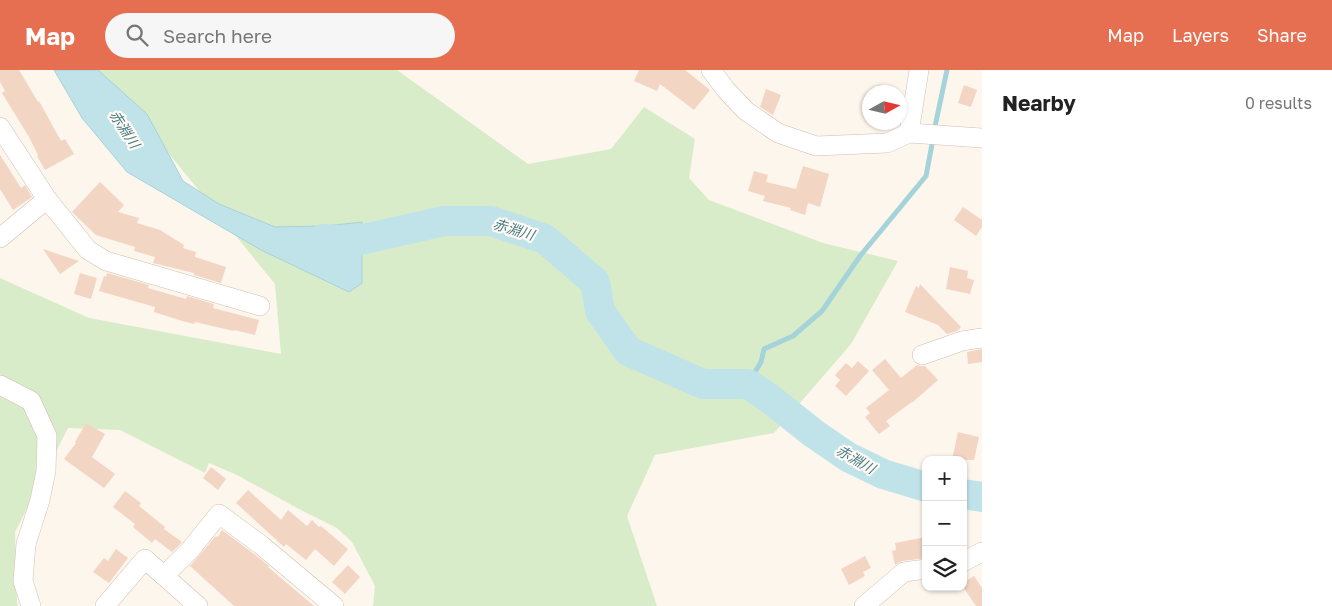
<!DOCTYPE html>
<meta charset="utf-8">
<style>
body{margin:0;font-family:"Golos Text","Noto Sans JP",sans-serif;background:#f6f6f6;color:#222}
.controls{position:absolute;right:15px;bottom:15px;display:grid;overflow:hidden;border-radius:10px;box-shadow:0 1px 4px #0004}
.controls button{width:45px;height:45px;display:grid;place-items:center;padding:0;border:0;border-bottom:1px solid #e0e0e0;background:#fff;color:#222;font:25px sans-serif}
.compass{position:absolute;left:862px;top:15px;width:45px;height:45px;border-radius:50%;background:#fff;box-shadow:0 1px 4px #0004;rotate:82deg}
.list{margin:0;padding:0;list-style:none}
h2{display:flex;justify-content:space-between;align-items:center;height:65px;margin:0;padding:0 20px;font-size:21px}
h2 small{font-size:16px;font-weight:400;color:#767676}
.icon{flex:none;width:28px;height:28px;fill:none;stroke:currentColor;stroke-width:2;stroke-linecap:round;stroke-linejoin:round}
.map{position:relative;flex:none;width:982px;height:536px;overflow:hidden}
header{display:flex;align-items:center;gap:30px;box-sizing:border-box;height:70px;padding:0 25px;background:#e76f51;color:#fff}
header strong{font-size:24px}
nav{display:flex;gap:28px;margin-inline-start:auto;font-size:18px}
.search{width:350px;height:45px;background:#f6f6f6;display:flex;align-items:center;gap:12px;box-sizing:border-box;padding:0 18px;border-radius:28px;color:#767676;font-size:19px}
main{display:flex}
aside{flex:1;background:#fff}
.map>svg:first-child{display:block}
.green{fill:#d8ecc9}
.water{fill:#bfe3e8;stroke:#a5d3da}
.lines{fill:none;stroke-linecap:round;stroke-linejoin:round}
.stream{stroke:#a5d3da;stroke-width:5}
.river{stroke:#bfe3e8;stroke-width:30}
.building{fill:#f3d5c3}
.street-casing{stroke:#d1beb0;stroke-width:20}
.street{stroke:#fff;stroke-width:19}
.labels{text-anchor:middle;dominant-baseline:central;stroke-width:4.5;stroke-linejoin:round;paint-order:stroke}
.water-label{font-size:14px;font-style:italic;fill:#437c86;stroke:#fffaf3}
</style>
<header>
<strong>Map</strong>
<div class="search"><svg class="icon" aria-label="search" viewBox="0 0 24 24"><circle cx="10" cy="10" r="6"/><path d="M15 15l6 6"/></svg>Search here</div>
<nav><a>Map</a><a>Layers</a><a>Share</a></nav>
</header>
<main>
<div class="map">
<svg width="982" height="536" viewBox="0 0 982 536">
<rect width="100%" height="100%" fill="#fdf6ec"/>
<polygon class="green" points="96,0 397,0 528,94 611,79 644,37 695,69 689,108 709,130 823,173 898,191 851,274 774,363 655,385 627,446 657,536 373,536 375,516 352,472 337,458 297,438 237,405 209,393 205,403 120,360 68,358 15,462 17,533 18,536 0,536 0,208 89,248 281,284 275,214 149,59"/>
<polygon class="water" points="54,0 98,0 147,44 183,111 219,134 275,157 325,156 362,152 362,213 349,222 261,180 127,102 82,48"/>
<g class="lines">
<g class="stream">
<polyline points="934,61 947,0"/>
<polyline points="748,314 761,292 764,279 793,266 822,241 860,186 926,106 933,69"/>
</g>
<g class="river">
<polyline points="323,169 355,171 444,151 491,151 545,169 595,212 600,241 628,281 703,314 748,314 769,328 813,363 848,387 883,404 926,417"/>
<polyline points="963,424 982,427"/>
</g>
</g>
<g class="building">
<polygon points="0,0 19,0 38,32 39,31 61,71 65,69 74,84 45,100 37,86 38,85 29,67 2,23 5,21 0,12"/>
<polygon points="639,0 685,0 710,20 694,40 660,14 657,21 634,11"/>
<polygon points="964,15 977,20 971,37 958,33"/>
<polygon points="766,19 781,25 773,45 760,37"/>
<polygon points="0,85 21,118 25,115 32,127 13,140 0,119"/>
<polygon points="803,96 829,104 820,137 808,133 805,145 790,140 791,138 763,131 765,126 748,121 754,101 768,105 766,112 796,119"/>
<polygon points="100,112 124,135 118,142 139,148 137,153 160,160 184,175 183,178 196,182 195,187 226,197 221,213 194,205 194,203 153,193 155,187 134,181 135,177 96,165 72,142"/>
<polygon points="963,137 982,150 982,157 976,166 954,150"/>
<polygon points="43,179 79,191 60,204"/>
<polygon points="950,197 968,201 967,208 974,210 970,224 946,219"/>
<polygon points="80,203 97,208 91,229 74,224"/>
<polygon points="107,203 149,215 148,218 186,229 187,226 214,234 213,238 259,250 255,265 234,260 234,261 195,252 194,254 179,250 154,242 155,237 99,221 104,206 106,207"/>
<polygon points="920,214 961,257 957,261 947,264 938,255 905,242 916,216 919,218"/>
<polygon points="982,279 982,292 968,294 967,282"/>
<polygon points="885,289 901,308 917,295 920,296 925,296 938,310 913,332 912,332 886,351 890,356 879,364 865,347 870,343 866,338 889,320 872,300"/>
<polygon points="858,291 869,301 846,326 835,316 840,310 835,305 846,293 852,298"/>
<polygon points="86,353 105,364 92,387 115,404 104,418 64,389 76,373 75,372"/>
<polygon points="958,362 979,367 974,390 952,390"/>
<polygon points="211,397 226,409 218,420 203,408"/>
<polygon points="248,420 281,450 288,440 307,456 312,450 319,457 321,456 348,479 334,496 315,479 306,490 286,474 284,477 236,433"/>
<polygon points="125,421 141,433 139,436 165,457 164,459 182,472 172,482 155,469 152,473 133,457 135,454 113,437"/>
<polygon points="222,460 254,484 269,496 268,497 314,536 234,536 190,496 216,466 218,467"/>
<polygon points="926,467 926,488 902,491 895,495 892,481 896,480 895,473"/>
<polygon points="116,479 128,488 109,513 93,502 104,488 108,491"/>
<polygon points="865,486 871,498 863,502 865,506 849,515 841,499"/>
<polygon points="348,495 360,507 345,524 332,512"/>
<polygon points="974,506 982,518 982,536 976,536 963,517 963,513"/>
</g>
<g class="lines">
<defs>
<g id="street">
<polyline points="711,0 726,20 746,41 778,63 816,76 887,73 909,63 982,68"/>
<polyline points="0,57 47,129 88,180 106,191 260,236"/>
<polyline points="909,63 919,0"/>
<polyline points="0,168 47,129"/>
<polyline points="922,285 962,271 982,268"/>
<polyline points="0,315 31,331 47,366 46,401 40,430 26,474 23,511 31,536"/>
<polyline points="963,492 982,482"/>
<polyline points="164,506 190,480 219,444 261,475 334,536"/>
<polyline points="105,536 145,489 198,536"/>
<polyline points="864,536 904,502 926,499"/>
</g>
</defs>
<use href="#street" class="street-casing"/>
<use href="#street" class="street"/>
</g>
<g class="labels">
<g class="water-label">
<text transform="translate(125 59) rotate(57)">赤淵川</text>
<text transform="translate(514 159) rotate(17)">赤淵川</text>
<text transform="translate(856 389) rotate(30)">赤淵川</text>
</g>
</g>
</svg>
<div class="controls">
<button>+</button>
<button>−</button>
<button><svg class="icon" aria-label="layers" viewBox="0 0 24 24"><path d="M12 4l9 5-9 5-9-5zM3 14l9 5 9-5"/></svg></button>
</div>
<svg class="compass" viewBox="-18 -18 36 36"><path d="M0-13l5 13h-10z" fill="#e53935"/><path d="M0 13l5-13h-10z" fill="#767676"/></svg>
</div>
<aside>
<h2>Nearby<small>0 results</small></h2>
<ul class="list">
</ul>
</aside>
</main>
